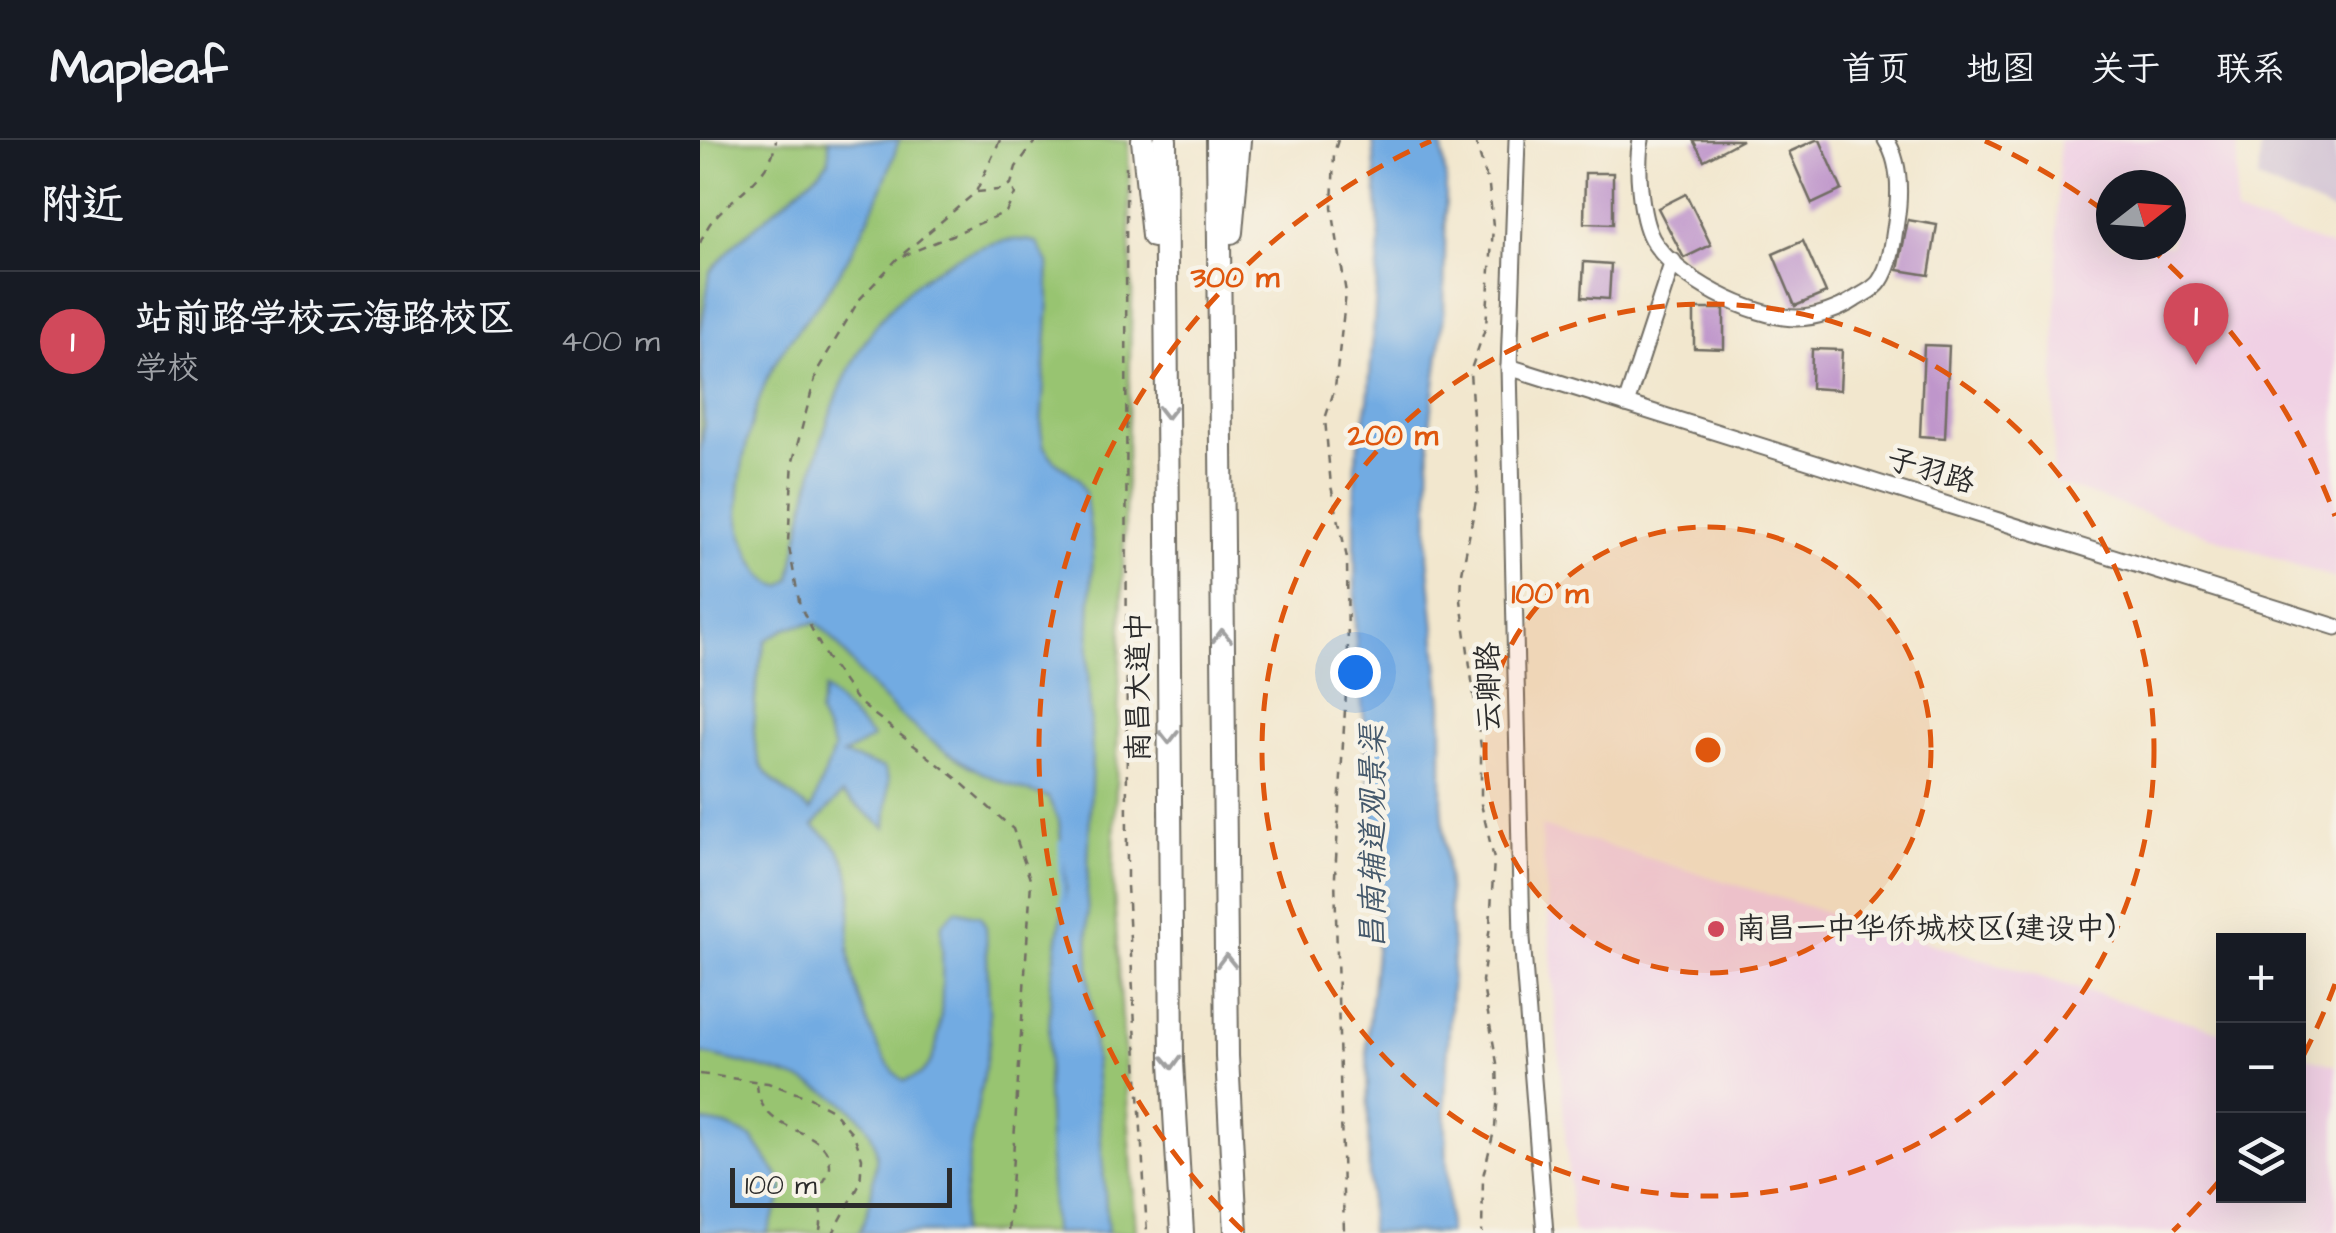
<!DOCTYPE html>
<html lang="zh">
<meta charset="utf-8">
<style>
body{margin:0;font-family:"Architects Daughter","LXGW WenKai TC",sans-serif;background:#242831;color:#f1f3f6}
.controls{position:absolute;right:30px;bottom:30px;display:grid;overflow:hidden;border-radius:0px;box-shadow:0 10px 40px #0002}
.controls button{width:90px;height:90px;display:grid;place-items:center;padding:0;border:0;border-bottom:2px solid #363941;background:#171b24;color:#f1f3f6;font:50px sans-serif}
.compass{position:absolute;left:1396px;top:30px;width:90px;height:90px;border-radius:50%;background:#171b24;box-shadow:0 10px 40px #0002;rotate:73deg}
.scale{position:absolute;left:30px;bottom:25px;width:222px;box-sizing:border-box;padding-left:10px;border:5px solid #2b2b2b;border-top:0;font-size:28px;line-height:35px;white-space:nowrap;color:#2b2b2b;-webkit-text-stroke:8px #f7f3e8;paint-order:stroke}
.you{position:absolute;left:655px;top:532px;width:35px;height:35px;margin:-25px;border:8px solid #fff;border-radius:50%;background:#1a73e8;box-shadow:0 0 0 15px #1a73e833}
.badge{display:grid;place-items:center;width:65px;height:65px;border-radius:50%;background:#d1495b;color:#fff;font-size:32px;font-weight:700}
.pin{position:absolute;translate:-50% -82px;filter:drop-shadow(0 2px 5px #0008)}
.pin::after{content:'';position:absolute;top:52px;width:35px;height:30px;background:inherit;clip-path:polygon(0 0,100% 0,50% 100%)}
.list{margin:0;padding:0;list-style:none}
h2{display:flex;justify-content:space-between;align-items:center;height:130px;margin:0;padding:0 40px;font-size:42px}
h2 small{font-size:32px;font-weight:400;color:#9ea1a6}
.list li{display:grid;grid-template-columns:65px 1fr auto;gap:30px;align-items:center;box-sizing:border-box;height:140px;padding:0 40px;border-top:2px solid #363941}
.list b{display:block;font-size:38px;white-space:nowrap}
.list p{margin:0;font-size:32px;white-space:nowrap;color:#9ea1a6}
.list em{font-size:32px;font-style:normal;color:#9ea1a6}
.icon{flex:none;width:55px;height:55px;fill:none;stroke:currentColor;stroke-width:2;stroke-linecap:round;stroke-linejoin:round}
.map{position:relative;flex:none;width:1636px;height:1093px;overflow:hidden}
header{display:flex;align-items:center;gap:60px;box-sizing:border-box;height:140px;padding:0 50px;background:#171b24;border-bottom:2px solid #363941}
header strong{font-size:48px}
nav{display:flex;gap:55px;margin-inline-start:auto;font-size:35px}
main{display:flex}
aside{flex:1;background:#171b24}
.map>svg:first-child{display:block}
.built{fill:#f0d0e4;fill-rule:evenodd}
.industrial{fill:#cebed1}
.green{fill:#98c471;stroke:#62784e;stroke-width:2.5}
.water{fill:#72abe2;stroke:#4e6b86;stroke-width:2.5}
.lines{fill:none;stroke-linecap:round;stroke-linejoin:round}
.stream{stroke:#72abe2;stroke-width:5}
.building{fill:#bf96cb}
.minor-casing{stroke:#716d64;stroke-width:19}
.highway-casing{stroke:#716d64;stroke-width:26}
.path{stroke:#716d64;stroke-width:2.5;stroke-dasharray:8 8;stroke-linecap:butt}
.minor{stroke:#fff;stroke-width:15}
.highway{stroke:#fff;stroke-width:22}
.oneway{stroke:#a0a0a0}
.ring{fill:none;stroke:#df570e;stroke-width:5;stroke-dasharray:18 12}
.poi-dot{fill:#d1495b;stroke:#f7f3e8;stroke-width:4}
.labels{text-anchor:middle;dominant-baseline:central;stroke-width:9;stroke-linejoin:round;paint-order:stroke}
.street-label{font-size:30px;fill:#2b2b2b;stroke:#f7f3e8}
.poi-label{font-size:30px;fill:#2b2b2b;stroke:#f7f3e8;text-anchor:start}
.water-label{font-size:32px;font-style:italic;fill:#44586b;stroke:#f7f3e8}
.centre{fill:#df570e;stroke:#f7f3e8;stroke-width:5}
.ring-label{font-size:30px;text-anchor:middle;font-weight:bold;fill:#df570e;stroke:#f7f3e8;stroke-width:9;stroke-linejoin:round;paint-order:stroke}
</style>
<header>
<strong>Mapleaf</strong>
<nav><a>首页</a><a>地图</a><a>关于</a><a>联系</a></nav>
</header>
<main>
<aside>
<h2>附近<small></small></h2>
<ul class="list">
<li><span class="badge">1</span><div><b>站前路学校云海路校区</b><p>学校</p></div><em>400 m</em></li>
</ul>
</aside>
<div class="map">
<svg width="1636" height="1093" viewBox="0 0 1636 1093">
<rect width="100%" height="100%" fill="#f7f3e8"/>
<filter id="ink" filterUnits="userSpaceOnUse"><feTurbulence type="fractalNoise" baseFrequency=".01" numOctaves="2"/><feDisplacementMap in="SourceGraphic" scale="20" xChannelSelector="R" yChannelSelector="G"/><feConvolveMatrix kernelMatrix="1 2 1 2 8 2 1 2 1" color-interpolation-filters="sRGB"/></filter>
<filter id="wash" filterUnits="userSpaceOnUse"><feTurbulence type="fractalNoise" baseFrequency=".0048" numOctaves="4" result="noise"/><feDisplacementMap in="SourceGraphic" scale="40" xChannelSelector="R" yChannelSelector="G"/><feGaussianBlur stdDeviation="2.25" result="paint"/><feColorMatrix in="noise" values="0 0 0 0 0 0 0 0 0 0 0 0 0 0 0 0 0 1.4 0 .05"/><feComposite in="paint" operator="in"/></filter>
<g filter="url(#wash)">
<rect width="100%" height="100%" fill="#f2e7ce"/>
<g class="built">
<path d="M 1359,0 L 1538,0 L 1535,74 L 1636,108 L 1636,439 L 1353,342 ZM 1411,45 L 1471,45 L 1471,105 L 1411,105 Z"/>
<polygon points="841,686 1523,892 1524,1056 1598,1056 1599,915 1636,926 1636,1093 873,1093"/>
</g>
<polygon class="industrial" points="1561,0 1636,0 1636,73 1558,40"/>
<polygon class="green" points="0,0 428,0 432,155 413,740 436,1093 0,1093"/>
<g class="water">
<path d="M 129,0 L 199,0 C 185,45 167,85 144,125 C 126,159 97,186 78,218 C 55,256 38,328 38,372 C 38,387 45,403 51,416 C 58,429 65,444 82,446 L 91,439 C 112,322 138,175 256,118 C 283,105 307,95 336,102 L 348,123 L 349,160 L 341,290 L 344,307 L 355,321 L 379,339 L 385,352 L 393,409 L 388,528 L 392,616 L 387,756 L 390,857 L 408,1093 L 353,1093 L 347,949 L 351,842 L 366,748 L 359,681 L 348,657 C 275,640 216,596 166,541 C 149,522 136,497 116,483 L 89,487 L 66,500 C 57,531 45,602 64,630 C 74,645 97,659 111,671 L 134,609 L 119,574 L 125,549 L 173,598 L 143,615 L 184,628 L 189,640 L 186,688 L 142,654 L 113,686 C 165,722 149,755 149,806 C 150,840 176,922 204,941 C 212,938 219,937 225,930 C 248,904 241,820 242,784 L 256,770 L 280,776 L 286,787 L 290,898 L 270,1008 L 260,1093 L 159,1093 C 168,1075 171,1061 173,1041 C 174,1031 178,1019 176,1010 C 166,944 53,926 0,913 L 0,314 L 4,284 L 0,197 L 10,132 L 36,103 L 120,31 L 129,20 Z"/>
<polygon points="673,0 741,0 746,41 744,174 730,284 728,416 742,564 742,663 753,814 745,959 749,1093 670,1093 667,903 681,761 655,489 655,324 668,261 680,102"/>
<polygon points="0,981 26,986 53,998 82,1042 82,1056 67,1093 0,1093"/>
</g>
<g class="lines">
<polyline class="stream" points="361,702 363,771"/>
</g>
<g id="blocks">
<g class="building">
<polygon points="993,0 1042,0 1004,20"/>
<polygon points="1116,0 1120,0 1142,50 1112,64 1089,12"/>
<polygon points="885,33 913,33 913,84 884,83"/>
<polygon points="986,54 1011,105 984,118 958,68"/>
<polygon points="1208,80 1237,85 1229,135 1198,130"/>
<polygon points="1103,101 1126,153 1095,166 1073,114"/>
<polygon points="884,122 911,124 909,159 882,157"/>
<polygon points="994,169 1024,169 1024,209 994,208"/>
<polygon points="1224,205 1249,206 1245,298 1220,296"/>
<polygon points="1112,209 1142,210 1140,250 1111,248"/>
</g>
</g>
</g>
<g filter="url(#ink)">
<use href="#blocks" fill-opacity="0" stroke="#716d64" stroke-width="2.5"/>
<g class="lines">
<defs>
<g id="minor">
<polyline points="817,0 809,227 822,798 845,1093"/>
<path d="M 941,0 C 936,24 940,77 952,99 C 974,138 1053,178 1097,178 C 1116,178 1140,169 1155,159 C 1163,154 1175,149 1180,141 C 1191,125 1193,102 1196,82 C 1200,56 1201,23 1186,0"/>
<polyline points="809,227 1636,487"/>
<polyline points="926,264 973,121"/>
</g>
<g id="highway">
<polyline points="443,0 453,96"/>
<polyline points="465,0 472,922 482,1093"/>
<polyline points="518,0 527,916 536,1093"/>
<polyline points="531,92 539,0"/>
</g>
</defs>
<use href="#minor" class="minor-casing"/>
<use href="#highway" class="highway-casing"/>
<g class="path">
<polyline points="300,0 276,52 197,119 159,160 117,231 93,321 88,402 100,466 126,517 157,561 256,638 313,689 331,742 308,1093"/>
<polyline points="638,0 634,13 632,68 646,153 635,248 625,279 631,346 647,418 648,520 635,736 644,1093"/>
<polyline points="775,0 789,46 793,87 786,186 770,232 778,350 762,433 761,460 781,607 781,664 794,719 790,786 782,841 797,923 798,955 795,987 783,1036 782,1093"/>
<polyline points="426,26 427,746 447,1093"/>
<polyline points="277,52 298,50 311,44 316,27 336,0"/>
<path d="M 0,103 C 3,96 7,87 12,81 C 33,55 72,37 76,0"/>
<polyline points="203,116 306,72 315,54 311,44"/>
<polyline points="0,934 68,943 110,958 132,970 154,995 162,1018 160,1044 133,1093"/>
<path d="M 57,944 C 60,1000 129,982 130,1026 C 130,1036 119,1044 119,1055 C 119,1069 124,1079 119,1093"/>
</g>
<use href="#minor" class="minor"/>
<use href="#highway" class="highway"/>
</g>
<defs><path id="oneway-chevron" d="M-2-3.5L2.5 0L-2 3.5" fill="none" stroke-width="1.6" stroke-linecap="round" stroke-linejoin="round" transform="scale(2.5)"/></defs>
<g class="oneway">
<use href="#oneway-chevron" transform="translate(467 272) rotate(90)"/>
<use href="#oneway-chevron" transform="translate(522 496) rotate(-91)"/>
<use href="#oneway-chevron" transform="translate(469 597) rotate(90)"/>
<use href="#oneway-chevron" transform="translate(526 821) rotate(-91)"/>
<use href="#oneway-chevron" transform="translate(472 922) rotate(88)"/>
</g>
</g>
<circle cx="1008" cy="610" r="223" fill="#df570e" fill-opacity=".12"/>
<g class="ring">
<circle cx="1008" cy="610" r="223"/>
<circle cx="1008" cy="610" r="446"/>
<path d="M1635 844A669 669 0 0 1 1599 924M1520 1040A669 669 0 0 1 1473 1091M543 1091A669 669 0 0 1 731 1M1285 1A669 669 0 0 1 1411 76M1447 105A669 669 0 0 1 1635 376"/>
</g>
<circle class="poi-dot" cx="1016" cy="789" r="10"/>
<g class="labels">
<g class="street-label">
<text transform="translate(1231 331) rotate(17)">子羽路</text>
<text transform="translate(439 547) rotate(-90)">南昌大道中</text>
<text transform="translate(789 547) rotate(-91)">云卿路</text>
</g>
<g class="poi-label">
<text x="1036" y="789">南昌一中华侨城校区(建设中)</text>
</g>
<g class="water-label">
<text transform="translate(673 697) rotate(-90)">昌南辅道观景渠</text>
</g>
</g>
<circle cx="1008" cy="610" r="15" class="centre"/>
<g class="ring-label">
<text x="535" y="147">300 m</text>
<text x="693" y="305">200 m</text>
<text x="850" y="463">100 m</text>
</g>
</svg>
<div class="controls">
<button>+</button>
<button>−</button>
<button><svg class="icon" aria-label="layers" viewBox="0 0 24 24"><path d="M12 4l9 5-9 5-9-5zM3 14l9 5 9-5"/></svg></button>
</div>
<svg class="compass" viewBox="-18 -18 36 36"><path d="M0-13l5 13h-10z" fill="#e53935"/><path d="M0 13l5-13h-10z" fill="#9ea1a6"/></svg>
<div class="scale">100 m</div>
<div class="you"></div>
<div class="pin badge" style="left:1496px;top:225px">1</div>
</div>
</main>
